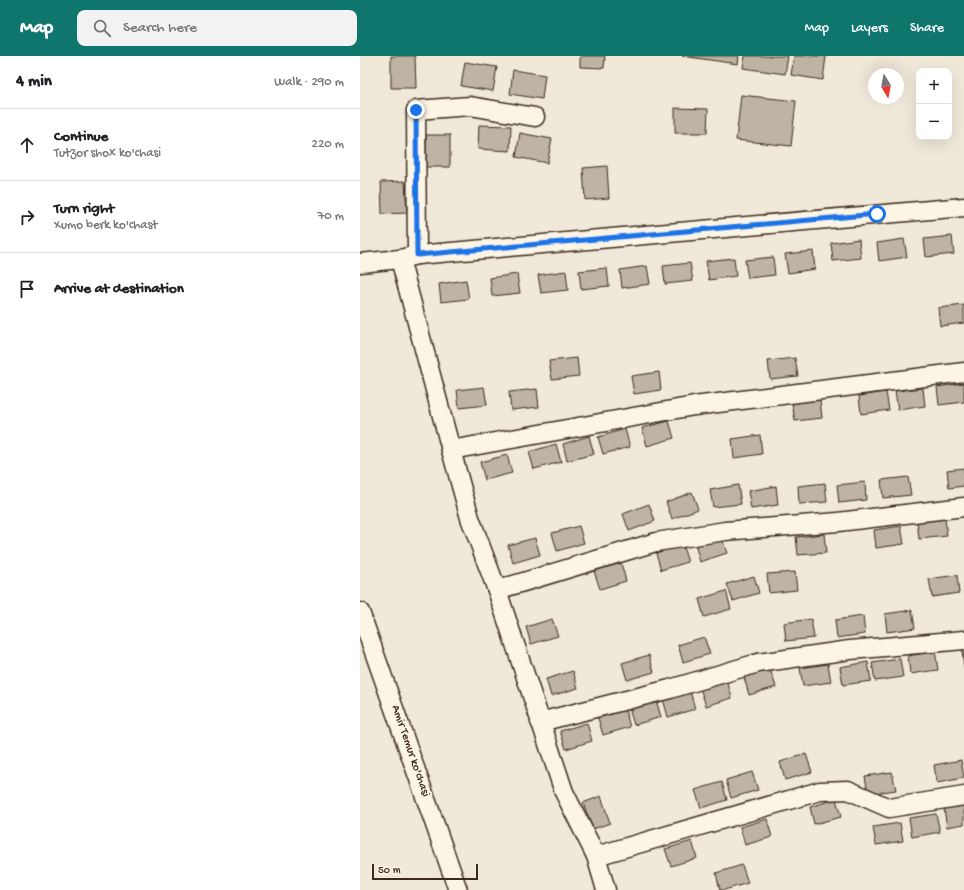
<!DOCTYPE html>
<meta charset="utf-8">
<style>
body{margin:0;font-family:"Gochi Hand",sans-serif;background:#f2f2f2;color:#202124}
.controls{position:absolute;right:12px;top:12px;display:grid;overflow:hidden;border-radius:8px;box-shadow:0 4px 16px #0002}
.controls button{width:36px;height:36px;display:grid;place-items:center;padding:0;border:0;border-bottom:1px solid #e0e0e0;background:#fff;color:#202124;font:20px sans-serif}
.compass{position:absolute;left:508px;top:12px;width:36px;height:36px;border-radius:50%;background:#fff;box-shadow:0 4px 16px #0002;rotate:170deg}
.scale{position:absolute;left:12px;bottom:10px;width:106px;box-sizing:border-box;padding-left:4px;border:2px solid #3b2a1e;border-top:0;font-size:11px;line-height:14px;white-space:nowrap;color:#3b2a1e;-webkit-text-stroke:3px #fcf5e5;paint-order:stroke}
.stop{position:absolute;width:12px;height:12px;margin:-9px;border:3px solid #1a73e8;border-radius:50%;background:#fff}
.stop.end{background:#1a73e8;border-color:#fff;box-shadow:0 1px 4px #0008}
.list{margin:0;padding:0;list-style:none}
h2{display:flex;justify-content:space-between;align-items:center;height:52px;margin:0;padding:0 16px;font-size:17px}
h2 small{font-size:13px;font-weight:400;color:#757577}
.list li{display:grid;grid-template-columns:26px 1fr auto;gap:12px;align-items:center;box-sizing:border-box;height:72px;padding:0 16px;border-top:1px solid #e0e0e0}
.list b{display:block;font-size:15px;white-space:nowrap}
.list p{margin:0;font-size:13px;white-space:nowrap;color:#757577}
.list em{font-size:13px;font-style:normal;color:#757577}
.icon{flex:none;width:22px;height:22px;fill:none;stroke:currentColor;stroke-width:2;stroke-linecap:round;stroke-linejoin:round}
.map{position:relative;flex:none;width:604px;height:834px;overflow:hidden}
header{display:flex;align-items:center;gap:24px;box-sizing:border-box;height:56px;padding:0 20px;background:#0f766e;color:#fff}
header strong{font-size:19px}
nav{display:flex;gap:22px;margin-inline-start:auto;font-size:14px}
.search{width:280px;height:36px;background:#f2f2f2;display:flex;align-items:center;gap:10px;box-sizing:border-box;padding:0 14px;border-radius:8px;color:#757577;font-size:15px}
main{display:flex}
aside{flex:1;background:#fff}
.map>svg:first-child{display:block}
.building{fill:#beb3a4;stroke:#3b2a1e}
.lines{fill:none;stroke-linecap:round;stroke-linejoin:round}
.minor-casing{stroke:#3b2a1e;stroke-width:21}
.minor{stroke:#fcf5e5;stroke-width:18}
.route{stroke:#1a73e8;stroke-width:5}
.labels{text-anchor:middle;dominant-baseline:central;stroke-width:4;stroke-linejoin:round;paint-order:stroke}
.street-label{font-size:12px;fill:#3b2a1e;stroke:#fcf5e5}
</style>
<header>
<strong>Map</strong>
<div class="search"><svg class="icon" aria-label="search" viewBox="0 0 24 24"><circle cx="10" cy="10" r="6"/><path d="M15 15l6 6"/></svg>Search here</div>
<nav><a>Map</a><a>Layers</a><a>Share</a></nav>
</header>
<main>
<aside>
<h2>4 min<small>Walk · 290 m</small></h2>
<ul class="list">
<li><svg class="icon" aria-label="ahead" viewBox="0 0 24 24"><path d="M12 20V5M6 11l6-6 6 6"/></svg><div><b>Continue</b><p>Tutzor shox ko'chasi</p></div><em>220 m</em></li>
<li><svg class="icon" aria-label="right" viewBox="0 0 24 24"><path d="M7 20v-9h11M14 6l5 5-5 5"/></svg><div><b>Turn right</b><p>Xumo berk ko'chast</p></div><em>70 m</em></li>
<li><svg class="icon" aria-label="arrive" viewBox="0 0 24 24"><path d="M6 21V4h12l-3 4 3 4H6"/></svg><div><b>Arrive at destination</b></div></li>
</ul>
</aside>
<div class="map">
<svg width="604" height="834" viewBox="0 0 604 834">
<rect width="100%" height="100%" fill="#f0e9d9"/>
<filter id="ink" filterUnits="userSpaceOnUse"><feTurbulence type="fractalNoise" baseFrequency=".025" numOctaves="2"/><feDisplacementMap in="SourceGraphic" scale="8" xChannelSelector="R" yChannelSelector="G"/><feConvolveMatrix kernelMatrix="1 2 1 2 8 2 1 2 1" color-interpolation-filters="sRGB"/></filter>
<g filter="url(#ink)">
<g class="building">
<polygon points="31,0 55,0 56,32 31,32"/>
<polygon points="220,0 245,0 244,12 220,11"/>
<polygon points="322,0 379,0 378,8"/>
<polygon points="385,0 428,0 425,18 383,12"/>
<polygon points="434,0 466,0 463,24 431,19"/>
<polygon points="105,6 137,11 133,35 101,30"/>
<polygon points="153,14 185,19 182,43 150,38"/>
<polygon points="381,39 436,45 431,90 376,84"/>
<polygon points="315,52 348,53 347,77 315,77"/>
<polygon points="119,69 151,70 150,95 118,93"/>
<polygon points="160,77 192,83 187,107 156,101"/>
<rect x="66" y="79" width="24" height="32"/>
<polygon points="247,110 249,142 225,144 223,112"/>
<polygon points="45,125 47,157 22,158 21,126"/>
<polygon points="592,180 594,198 566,201 564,183"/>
<polygon points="499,183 501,202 473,205 471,187"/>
<polygon points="544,183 547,201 519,205 517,187"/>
<polygon points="453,195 455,213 428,217 425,198"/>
<polygon points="413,201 415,219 388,222 385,204"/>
<polygon points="374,202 376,220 349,224 346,205"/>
<polygon points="330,207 333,225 305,228 303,210"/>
<polygon points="287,210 290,228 262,232 260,214"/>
<polygon points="247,212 249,230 221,233 219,215"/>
<polygon points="206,215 208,234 181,237 178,219"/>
<polygon points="157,218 160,237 132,240 130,222"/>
<polygon points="106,224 109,243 81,246 79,228"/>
<polygon points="604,249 604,267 580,270 578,252"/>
<polygon points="217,302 219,320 192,323 189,305"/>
<polygon points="435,302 438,320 410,323 408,305"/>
<polygon points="299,316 301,334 274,338 271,320"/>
<polygon points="604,327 604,346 579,349 577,331"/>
<polygon points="124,331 127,349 99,352 97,334"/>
<polygon points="563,332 565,350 538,354 535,335"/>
<polygon points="177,333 179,351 151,354 149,336"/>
<polygon points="526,336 529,354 501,358 499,340"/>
<polygon points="460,344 462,362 435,365 432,347"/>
<polygon points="309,365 314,382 287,390 282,372"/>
<polygon points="265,373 270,391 243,398 238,381"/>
<polygon points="400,379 402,398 374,402 372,383"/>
<polygon points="229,380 234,398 207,405 203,388"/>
<polygon points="196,388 201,406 174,413 169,396"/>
<polygon points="147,399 152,417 125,424 120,406"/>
<polygon points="604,412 604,430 589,432 587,414"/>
<polygon points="548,421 551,439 523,442 521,424"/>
<polygon points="505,426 506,444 479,447 477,429"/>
<polygon points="465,427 467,446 439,448 438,430"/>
<polygon points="378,429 381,448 353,451 350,434"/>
<polygon points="416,430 418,449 391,453 388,435"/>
<polygon points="332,436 338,453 312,463 306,446"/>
<polygon points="289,448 295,465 269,475 263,458"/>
<polygon points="585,462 587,480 559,483 557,465"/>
<polygon points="219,470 224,487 197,495 192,477"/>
<polygon points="541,470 544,488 516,492 514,474"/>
<polygon points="464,478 466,497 438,499 436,481"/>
<polygon points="361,480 367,497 340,506 335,488"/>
<polygon points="175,482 180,499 153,507 148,489"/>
<polygon points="322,488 328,506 301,514 296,497"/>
<polygon points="261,507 266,525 240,533 234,515"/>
<polygon points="435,516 437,534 409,537 407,518"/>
<polygon points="597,519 599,537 572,541 569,523"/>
<polygon points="394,520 399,537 373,545 367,528"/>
<polygon points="366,535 371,553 344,561 339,543"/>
<polygon points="552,554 555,572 527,576 525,558"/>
<polygon points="503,560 505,578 477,582 475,564"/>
<polygon points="192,563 198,580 171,588 166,571"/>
<polygon points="451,563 454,582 426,585 424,567"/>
<polygon points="344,581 350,598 323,606 318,589"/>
<polygon points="602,594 604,594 604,612"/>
<polygon points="575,595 578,614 550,618 548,600"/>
<polygon points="289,599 294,616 267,624 262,607"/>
<polygon points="540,603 543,621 515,625 512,607"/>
<polygon points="508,606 511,625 483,629 480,611"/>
<polygon points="468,608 471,626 443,630 440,612"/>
<polygon points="410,613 416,631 389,639 384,621"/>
<polygon points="213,615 218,632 191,640 186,623"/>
<polygon points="367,624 372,642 346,650 340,632"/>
<polygon points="330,635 335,653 308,661 303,643"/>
<polygon points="296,644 301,661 274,669 269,652"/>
<polygon points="265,654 270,671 243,679 238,662"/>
<polygon points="227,667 232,685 206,693 200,675"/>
<polygon points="446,698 452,716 425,724 420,706"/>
<polygon points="601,704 604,722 577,727 574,709"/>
<polygon points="392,716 398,734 371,742 366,724"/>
<polygon points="532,716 536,734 508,738 505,720"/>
<polygon points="362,726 367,744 341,752 335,734"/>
<polygon points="241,740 250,767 233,773 223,747"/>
<polygon points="476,743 481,761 454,768 450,751"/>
<polygon points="604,750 604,768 587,771 584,753"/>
<polygon points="576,758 580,776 552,781 549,762"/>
<polygon points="407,763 412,781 385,789 380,771"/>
<polygon points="540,767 543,785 516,789 513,771"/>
<polygon points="332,785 337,802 311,810 305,793"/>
<polygon points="382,809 388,827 364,834 360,834 356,817"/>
</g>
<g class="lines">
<defs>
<g id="minor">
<polyline points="57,199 56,54 110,50 175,61"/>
<polyline points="40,203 91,394 110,462 137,534 204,736 236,800 246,834"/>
<polyline points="0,207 40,203 57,199 604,151"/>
<polyline points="91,394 334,350 604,316"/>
<polyline points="137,534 296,486 365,475 478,466 604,451"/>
<polyline points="0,556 98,834"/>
<polyline points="180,666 310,633 398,607 490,594 604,584"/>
<polyline points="236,800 460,735 488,734 529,752 604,740"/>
</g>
</defs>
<use href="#minor" class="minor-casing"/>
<use href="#minor" class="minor"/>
</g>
</g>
<g class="lines" filter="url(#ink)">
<polyline class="route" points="56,54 57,199 517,158"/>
</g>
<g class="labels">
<g class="street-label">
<text transform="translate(50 695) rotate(71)">Amir Temur ko'chasi</text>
</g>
</g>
</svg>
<div class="controls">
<button>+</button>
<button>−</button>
</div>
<svg class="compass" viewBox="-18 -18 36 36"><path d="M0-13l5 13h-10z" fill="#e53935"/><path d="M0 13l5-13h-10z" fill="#757577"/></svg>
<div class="scale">50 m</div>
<div class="stop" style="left:517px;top:158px"></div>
<div class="stop end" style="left:56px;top:54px"></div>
</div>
</main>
